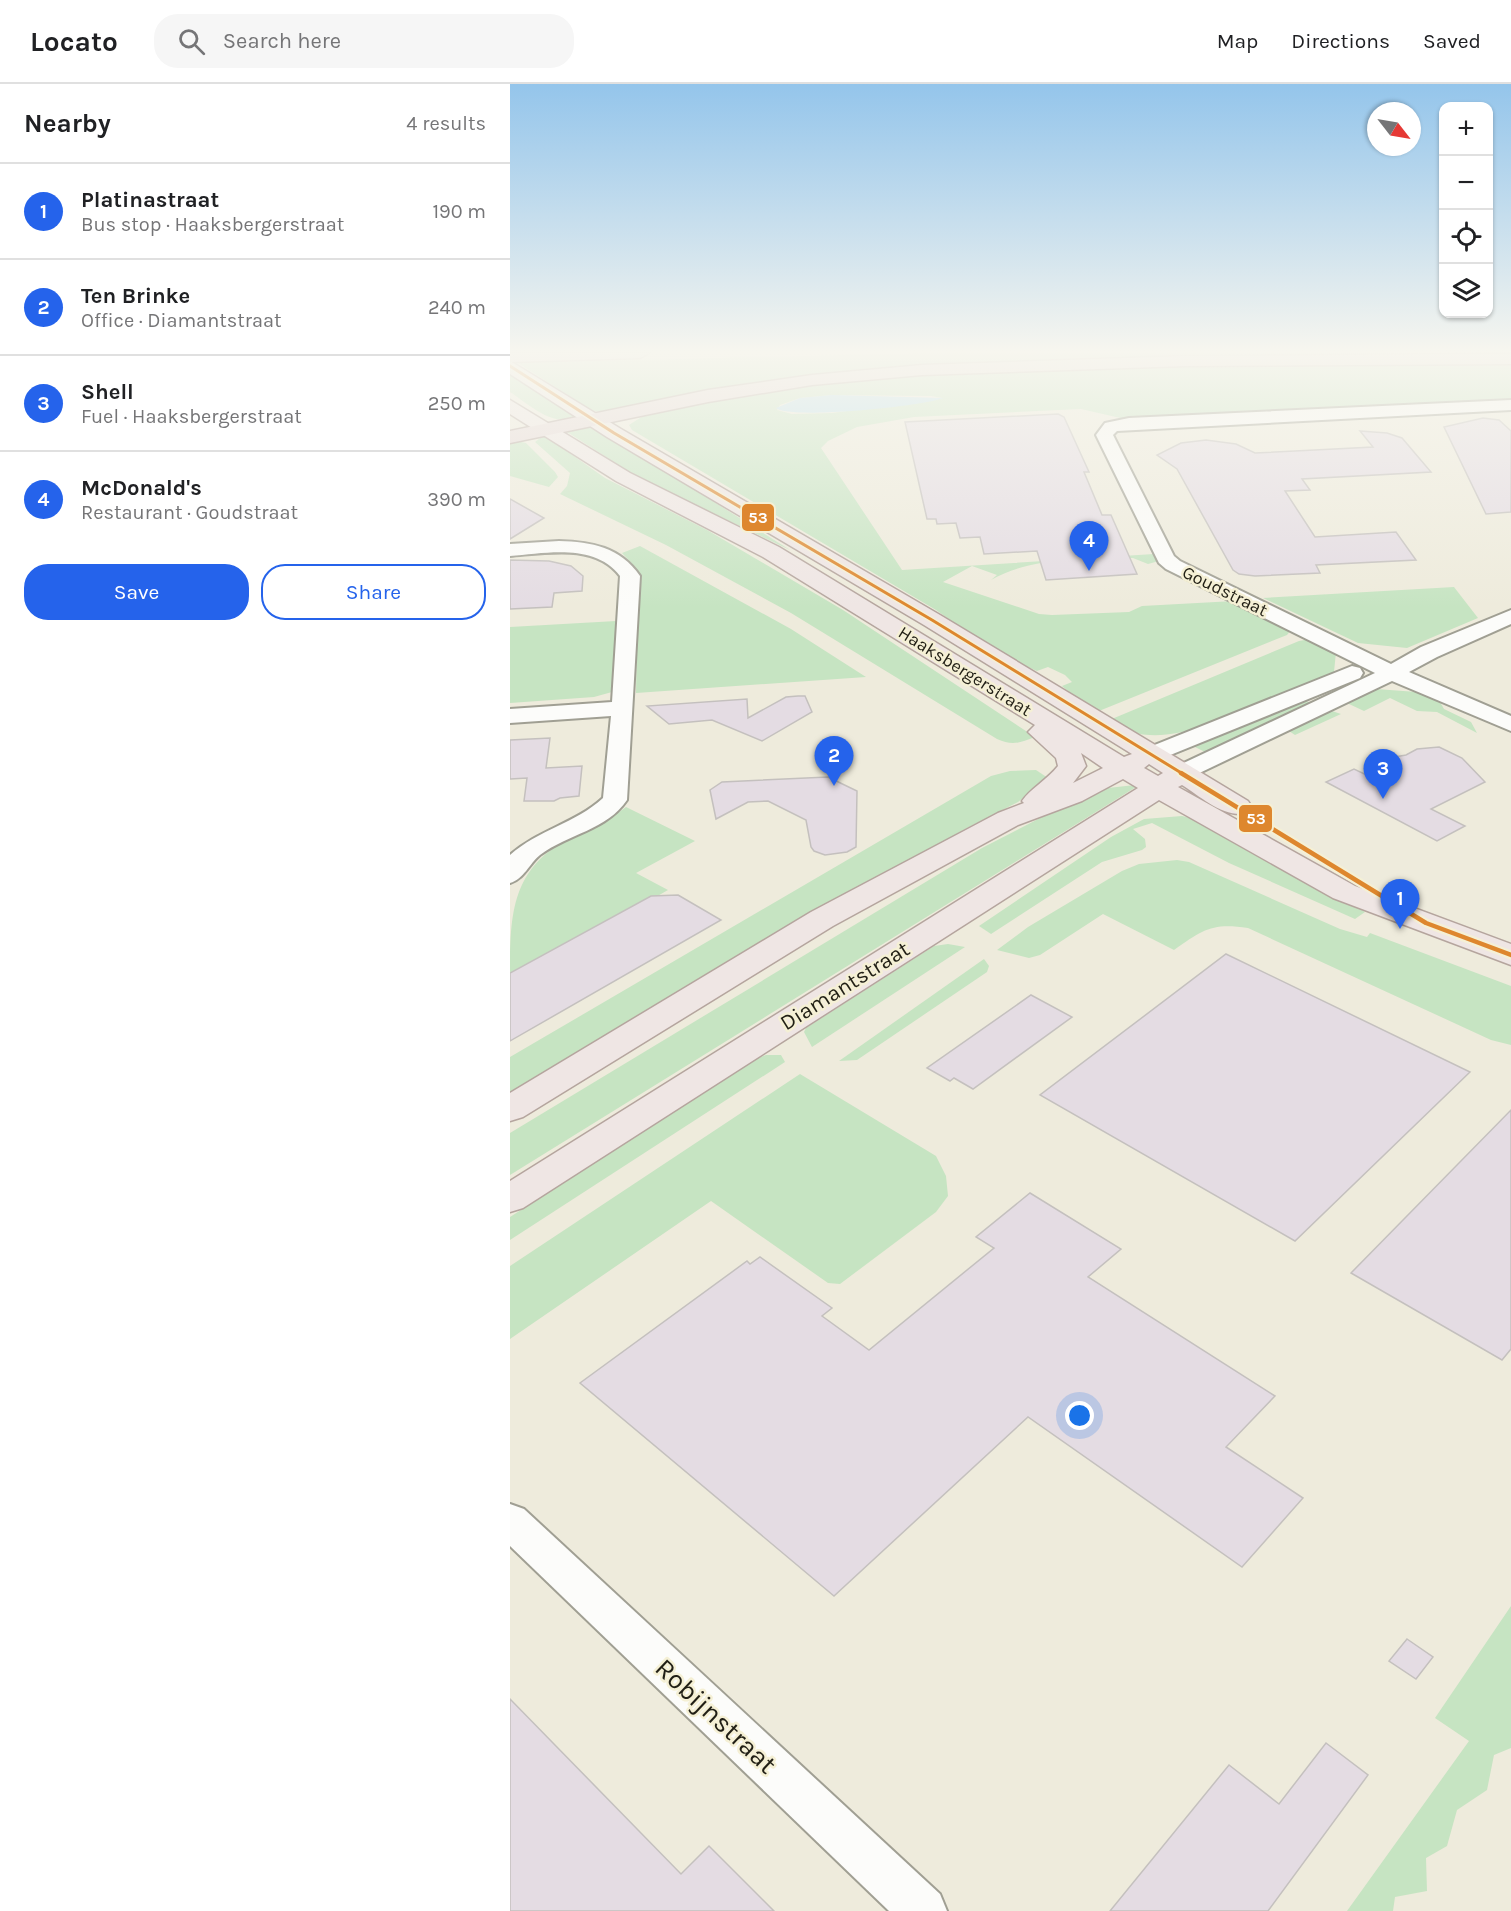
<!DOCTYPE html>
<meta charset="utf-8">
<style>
body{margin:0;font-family:Karla,sans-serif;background:#f6f6f6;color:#202124}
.controls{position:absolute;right:18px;top:18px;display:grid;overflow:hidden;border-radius:12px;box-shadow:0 2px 4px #0004}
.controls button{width:54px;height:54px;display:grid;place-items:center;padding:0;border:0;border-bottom:2px solid #e0e0e0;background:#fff;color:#202124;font:30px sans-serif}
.compass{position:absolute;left:857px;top:18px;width:54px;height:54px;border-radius:50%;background:#fff;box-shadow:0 2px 4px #0004;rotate:121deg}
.you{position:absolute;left:570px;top:1332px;width:21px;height:21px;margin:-15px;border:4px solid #fff;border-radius:50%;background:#1a73e8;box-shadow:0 0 0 9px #1a73e833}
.badge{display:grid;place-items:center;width:39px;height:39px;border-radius:50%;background:#2563eb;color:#fff;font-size:20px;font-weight:700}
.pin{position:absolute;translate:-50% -50px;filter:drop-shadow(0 2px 3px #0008)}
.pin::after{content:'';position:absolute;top:32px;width:21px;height:18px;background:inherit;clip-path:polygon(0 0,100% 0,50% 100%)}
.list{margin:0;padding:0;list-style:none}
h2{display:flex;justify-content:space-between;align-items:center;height:78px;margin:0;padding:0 24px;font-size:26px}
h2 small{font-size:20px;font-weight:400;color:#757577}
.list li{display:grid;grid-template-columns:39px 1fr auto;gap:18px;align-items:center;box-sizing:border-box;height:96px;padding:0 24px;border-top:2px solid #e0e0e0}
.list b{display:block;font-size:22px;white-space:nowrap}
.list p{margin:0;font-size:20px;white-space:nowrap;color:#757577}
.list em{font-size:20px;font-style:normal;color:#757577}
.actions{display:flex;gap:12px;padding:18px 24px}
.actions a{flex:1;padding:14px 0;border:2px solid #2563eb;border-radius:24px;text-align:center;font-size:21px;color:#2563eb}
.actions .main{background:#2563eb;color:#fff}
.icon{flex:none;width:33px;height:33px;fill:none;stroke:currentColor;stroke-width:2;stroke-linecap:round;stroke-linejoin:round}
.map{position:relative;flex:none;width:1001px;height:1827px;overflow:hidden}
header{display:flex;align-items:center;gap:36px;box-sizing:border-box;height:84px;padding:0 30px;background:#fff;border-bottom:2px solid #e0e0e0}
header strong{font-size:28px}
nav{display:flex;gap:33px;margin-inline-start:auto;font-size:21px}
.search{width:420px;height:54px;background:#f6f6f6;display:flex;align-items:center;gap:15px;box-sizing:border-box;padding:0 21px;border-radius:24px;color:#757577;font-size:22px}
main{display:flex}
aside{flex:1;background:#fff}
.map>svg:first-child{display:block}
.green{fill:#c6e4c2;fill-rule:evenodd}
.water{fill:#b7dfef}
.building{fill:#e4dce3;stroke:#c4c0be;stroke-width:1.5}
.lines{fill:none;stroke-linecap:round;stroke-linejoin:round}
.minor-casing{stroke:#a09f93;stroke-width:4}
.major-casing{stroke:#b5a59e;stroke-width:3}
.highway-casing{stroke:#b5a59e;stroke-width:3}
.minor{fill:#fcfcfa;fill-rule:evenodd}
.major{fill:#efe6e4;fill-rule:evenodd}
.highway{fill:#e6d7d7;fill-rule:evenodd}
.bus-1-far1-casing{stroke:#f5f0d5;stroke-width:6}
.bus-1-casing{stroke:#f5f0d5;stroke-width:9}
.bus-1-far1{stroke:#de872e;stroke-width:3}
.bus-1{stroke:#de872e;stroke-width:4.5}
.labels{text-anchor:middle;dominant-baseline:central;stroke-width:5;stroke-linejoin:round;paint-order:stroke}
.far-street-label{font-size:18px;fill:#211f15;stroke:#f5f0d5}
.street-label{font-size:22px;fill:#211f15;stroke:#f5f0d5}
.near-street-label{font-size:27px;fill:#211f15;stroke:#f5f0d5}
.line-badge{stroke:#f5f0d5;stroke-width:2}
.badge-label{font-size:16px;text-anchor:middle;font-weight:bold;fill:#fff}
</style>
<header>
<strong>Locato</strong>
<div class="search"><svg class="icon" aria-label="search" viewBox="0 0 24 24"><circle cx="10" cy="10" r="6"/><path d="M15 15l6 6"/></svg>Search here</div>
<nav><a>Map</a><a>Directions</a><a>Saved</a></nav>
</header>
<main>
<aside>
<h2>Nearby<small>4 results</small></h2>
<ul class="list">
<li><span class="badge">1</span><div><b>Platinastraat</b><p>Bus stop · Haaksbergerstraat</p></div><em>190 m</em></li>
<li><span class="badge">2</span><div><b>Ten Brinke</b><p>Office · Diamantstraat</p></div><em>240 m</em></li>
<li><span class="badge">3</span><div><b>Shell</b><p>Fuel · Haaksbergerstraat</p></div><em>250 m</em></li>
<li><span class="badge">4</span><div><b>McDonald's</b><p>Restaurant · Goudstraat</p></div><em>390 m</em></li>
</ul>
<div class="actions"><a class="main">Save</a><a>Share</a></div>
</aside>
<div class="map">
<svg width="1001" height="1827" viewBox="0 0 1001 1827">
<rect width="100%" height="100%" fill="#eeebdc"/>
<g class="green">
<polygon points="408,269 935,269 725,271 473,279 155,316 90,328 81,326 8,279"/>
<path d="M 1001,278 L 1001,318 L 619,336 L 571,325 L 404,333 L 347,343 L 318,357 L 311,364 L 392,486 L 644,470 L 649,477 L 638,480 L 623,474 C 575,476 523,472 481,496 L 487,491 L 462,482 L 433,498 L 529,530 L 542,531 L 619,528 L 632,522 L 724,517 L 781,546 L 777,551 L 584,629 L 552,602 L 562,598 L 555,591 L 538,583 L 527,587 L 488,570 L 426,526 L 122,346 L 119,341 L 133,332 L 163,324 L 366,292 L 524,283 ZM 322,311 L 421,312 L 432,314 L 322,329 L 282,330 L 267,326 L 270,321 L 290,314 Z"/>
<path d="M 0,288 L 66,331 C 46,347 16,318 0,308 Z"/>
<polygon points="81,340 280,466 129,394 54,346"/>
<path d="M 34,351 L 95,394 L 197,446 L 333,526 L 525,653 C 510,659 502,662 487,655 L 281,529 L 156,461 L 50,410 L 57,402 L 60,389 L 25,358 Z"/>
<polygon points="7,357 16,359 45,388 48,393 39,403 0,392 0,358"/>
<polygon points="130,462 281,545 356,593 126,609 128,494 126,484 112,469"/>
<polygon points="944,503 968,534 897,564 848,559 753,514"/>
<polygon points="106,537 102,608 84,613 0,619 0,543"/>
<path d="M 800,555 L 826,568 L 824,588 C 795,600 766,612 738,624 C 691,643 644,667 597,637 L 789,557 Z"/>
<polygon points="866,605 907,608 930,618 934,625 961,638 967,649 927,628 907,627 880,614 854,627 839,620 838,618"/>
<polygon points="791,616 807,620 697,669 683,662"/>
<polygon points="819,626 831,630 785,651 776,645"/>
<polygon points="526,686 538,694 508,718 455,745 0,1010 0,973 481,692 500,687"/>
<polygon points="625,701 626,703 586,728 0,1091 0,1049 472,764 567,715 598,704"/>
<path d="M 116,723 L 185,757 L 126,789 L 158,806 L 2,895 L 0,893 C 0,835 0,787 55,757 C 77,746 97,738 116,723 Z"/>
<polygon points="672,732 693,737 855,828 845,835 719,779 642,739 623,745 635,755 636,763 632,766 592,778 481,850 469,842 601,753 634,735"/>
<path d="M 667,776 L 679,778 L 830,845 L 857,853 L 860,849 L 1001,902 L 1001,961 L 981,956 L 738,844 C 702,839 694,845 664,866 L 593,830 L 530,871 L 519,874 L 487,866 L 518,843 L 612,787 L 629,780 Z"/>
<polygon points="438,860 455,863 302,963 294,948 296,944 424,862"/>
<polygon points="474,875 479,882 477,888 347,976 329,977"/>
<polygon points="256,971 271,971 275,978 0,1156 0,1133 246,975"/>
<polygon points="290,990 426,1072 436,1092 438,1112 426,1128 330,1200 318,1199 201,1117 0,1255 0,1182"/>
<polygon points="1001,1522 1001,1664 984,1671 977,1706 947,1726 937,1762 916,1774 917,1807 885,1813 883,1827 837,1827 959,1657 925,1634"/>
</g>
<path class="water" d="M 322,311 L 433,314 C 415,322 280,336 266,324 L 290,314 Z"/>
<g class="building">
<polygon points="548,330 554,333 579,388 574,388 592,431 601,431 627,490 536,496 527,467 474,470 470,453 450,454 446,439 427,440 426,435 417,435 395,338"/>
<polygon points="973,334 989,336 1001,347 1001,428 976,430 934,343"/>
<polygon points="850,347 877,349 892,354 921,388 792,395 800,406 775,407 805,453 886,448 906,476 806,481 810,489 745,492 729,490 723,486 667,385 647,371 671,359 696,356 726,360 745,369 863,363"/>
<polygon points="0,415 34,434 0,455"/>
<polygon points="0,476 39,477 61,482 73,492 72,507 44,509 42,523 0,525"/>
<polygon points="288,612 295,612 302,628 252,657 202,636 159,640 137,622 237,615 238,634 276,613"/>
<polygon points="40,654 36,684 72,682 69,712 50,714 44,717 14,717 17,694 0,695 0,656"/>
<polygon points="929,663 952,674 975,698 921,725 955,742 927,757 816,698 844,685 863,694 879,674 896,671 907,665"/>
<polygon points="318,693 347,707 346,763 337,768 315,771 304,767 301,763 296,736 258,717 238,718 206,735 200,706 212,698"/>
<polygon points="168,811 211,836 0,957 0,889 141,812"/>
<polygon points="716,870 960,988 785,1157 530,1011"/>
<polygon points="521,911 562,933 463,1005 444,994 440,997 417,984"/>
<polygon points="1001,1026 1001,1265 992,1276 841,1189"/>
<polygon points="520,1109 611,1165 578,1193 765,1312 716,1363 793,1414 732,1483 518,1333 324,1512 70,1299 237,1177 240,1180 250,1173 322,1224 312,1232 359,1266 484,1164 466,1153"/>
<polygon points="897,1555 923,1573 906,1595 879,1577"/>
<polygon points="0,1615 171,1790 199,1762 264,1827 0,1827"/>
<polygon points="816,1659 858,1691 758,1827 600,1827 719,1681 769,1720"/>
</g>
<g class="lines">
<defs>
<g id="minor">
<polygon points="1001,316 1001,326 607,347 603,351 664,472 670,477 881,580 911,563 1001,526 1001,540 927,573 899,588 1001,632 1001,647 882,597 679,694 663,694 659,689 663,684 865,589 656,485 649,479 586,351 595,339 619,334"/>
<path d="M 49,457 C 82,458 110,463 130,492 L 117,716 C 97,746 58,750 30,771 C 19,780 14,795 0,799 L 0,771 C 28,746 66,739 93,714 L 101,632 L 0,639 L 0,625 L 102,618 L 110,492 C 85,459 37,469 0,472 L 0,460 Z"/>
<polygon points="842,582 850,584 853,589 850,594 648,676 632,676 628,671 632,666"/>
<polygon points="0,1420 14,1425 430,1810 437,1827 379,1827 0,1462"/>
</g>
<path id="major" d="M 0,277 L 111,345 L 430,531 L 738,717 L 742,723 L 738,729 C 715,735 691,713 672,701 L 668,703 L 845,802 L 1001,860 L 1001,881 L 823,814 L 649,716 L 13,1124 L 0,1128 L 0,1097 L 628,704 L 613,695 L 572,717 L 508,741 L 323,842 L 13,1033 L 0,1037 L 0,1009 L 301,828 L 488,729 L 514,719 L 512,717 C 521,704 537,696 548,682 L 546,674 L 518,648 L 525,641 L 253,473 L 106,397 L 0,330 L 0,316 L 120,389 L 269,463 L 614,673 L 622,670 L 414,541 L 97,353 L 0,290 ZM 571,669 L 593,684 L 563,699 L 576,682 ZM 639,680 L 653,689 L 648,692 L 634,684 Z"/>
<g id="highway">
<polygon points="0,269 139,269 130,274 0,278"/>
<polygon points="1001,270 1001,280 676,282 412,291 302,301 198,318 0,359 0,347 198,306 302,291 412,281 676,272"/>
</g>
</defs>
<use href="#minor" class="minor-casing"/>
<use href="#major" class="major-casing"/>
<use href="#highway" class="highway-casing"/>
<use href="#minor" class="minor"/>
<use href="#major" class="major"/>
<use href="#highway" class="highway"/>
<defs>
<polyline id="bus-1-far1" points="0,282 104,349 422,536 673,690"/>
<polyline id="bus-1" points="671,689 916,839 1001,871"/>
</defs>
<use href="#bus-1-far1" class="bus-1-far1-casing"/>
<use href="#bus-1" class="bus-1-casing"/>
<use href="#bus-1-far1" class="bus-1-far1"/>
<use href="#bus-1" class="bus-1"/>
</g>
<linearGradient id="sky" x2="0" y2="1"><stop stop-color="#94c5eb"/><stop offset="0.51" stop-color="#f7f6ef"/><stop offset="1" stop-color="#f7f6ef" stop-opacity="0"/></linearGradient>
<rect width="1001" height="524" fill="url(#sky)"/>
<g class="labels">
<g class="far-street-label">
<text transform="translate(715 507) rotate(26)">Goudstraat</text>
<text transform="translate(455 587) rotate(32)">Haaksbergerstraat</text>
</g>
<g class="street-label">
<text transform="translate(335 902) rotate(-32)">Diamantstraat</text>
</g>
<g class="near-street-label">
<text transform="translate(206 1632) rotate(43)">Robijnstraat</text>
</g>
</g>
<g class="line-badge">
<rect x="231" y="419" width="34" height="29" rx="6" fill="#de872e"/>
<rect x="728" y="720" width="35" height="29" rx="6" fill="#de872e"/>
</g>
<g class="badge-label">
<text x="248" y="439">53</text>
<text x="746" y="740">53</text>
</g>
</svg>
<div class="controls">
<button>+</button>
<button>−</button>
<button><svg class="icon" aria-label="locate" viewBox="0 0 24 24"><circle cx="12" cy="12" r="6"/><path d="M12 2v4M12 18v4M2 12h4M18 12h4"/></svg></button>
<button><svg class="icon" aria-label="layers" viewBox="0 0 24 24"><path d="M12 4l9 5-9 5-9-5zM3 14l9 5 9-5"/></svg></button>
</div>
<svg class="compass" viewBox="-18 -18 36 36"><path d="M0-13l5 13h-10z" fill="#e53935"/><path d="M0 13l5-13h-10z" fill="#757577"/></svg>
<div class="you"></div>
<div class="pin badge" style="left:890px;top:845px">1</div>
<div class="pin badge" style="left:324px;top:702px">2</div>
<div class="pin badge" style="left:873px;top:715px">3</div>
<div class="pin badge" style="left:579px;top:487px">4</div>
</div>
</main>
